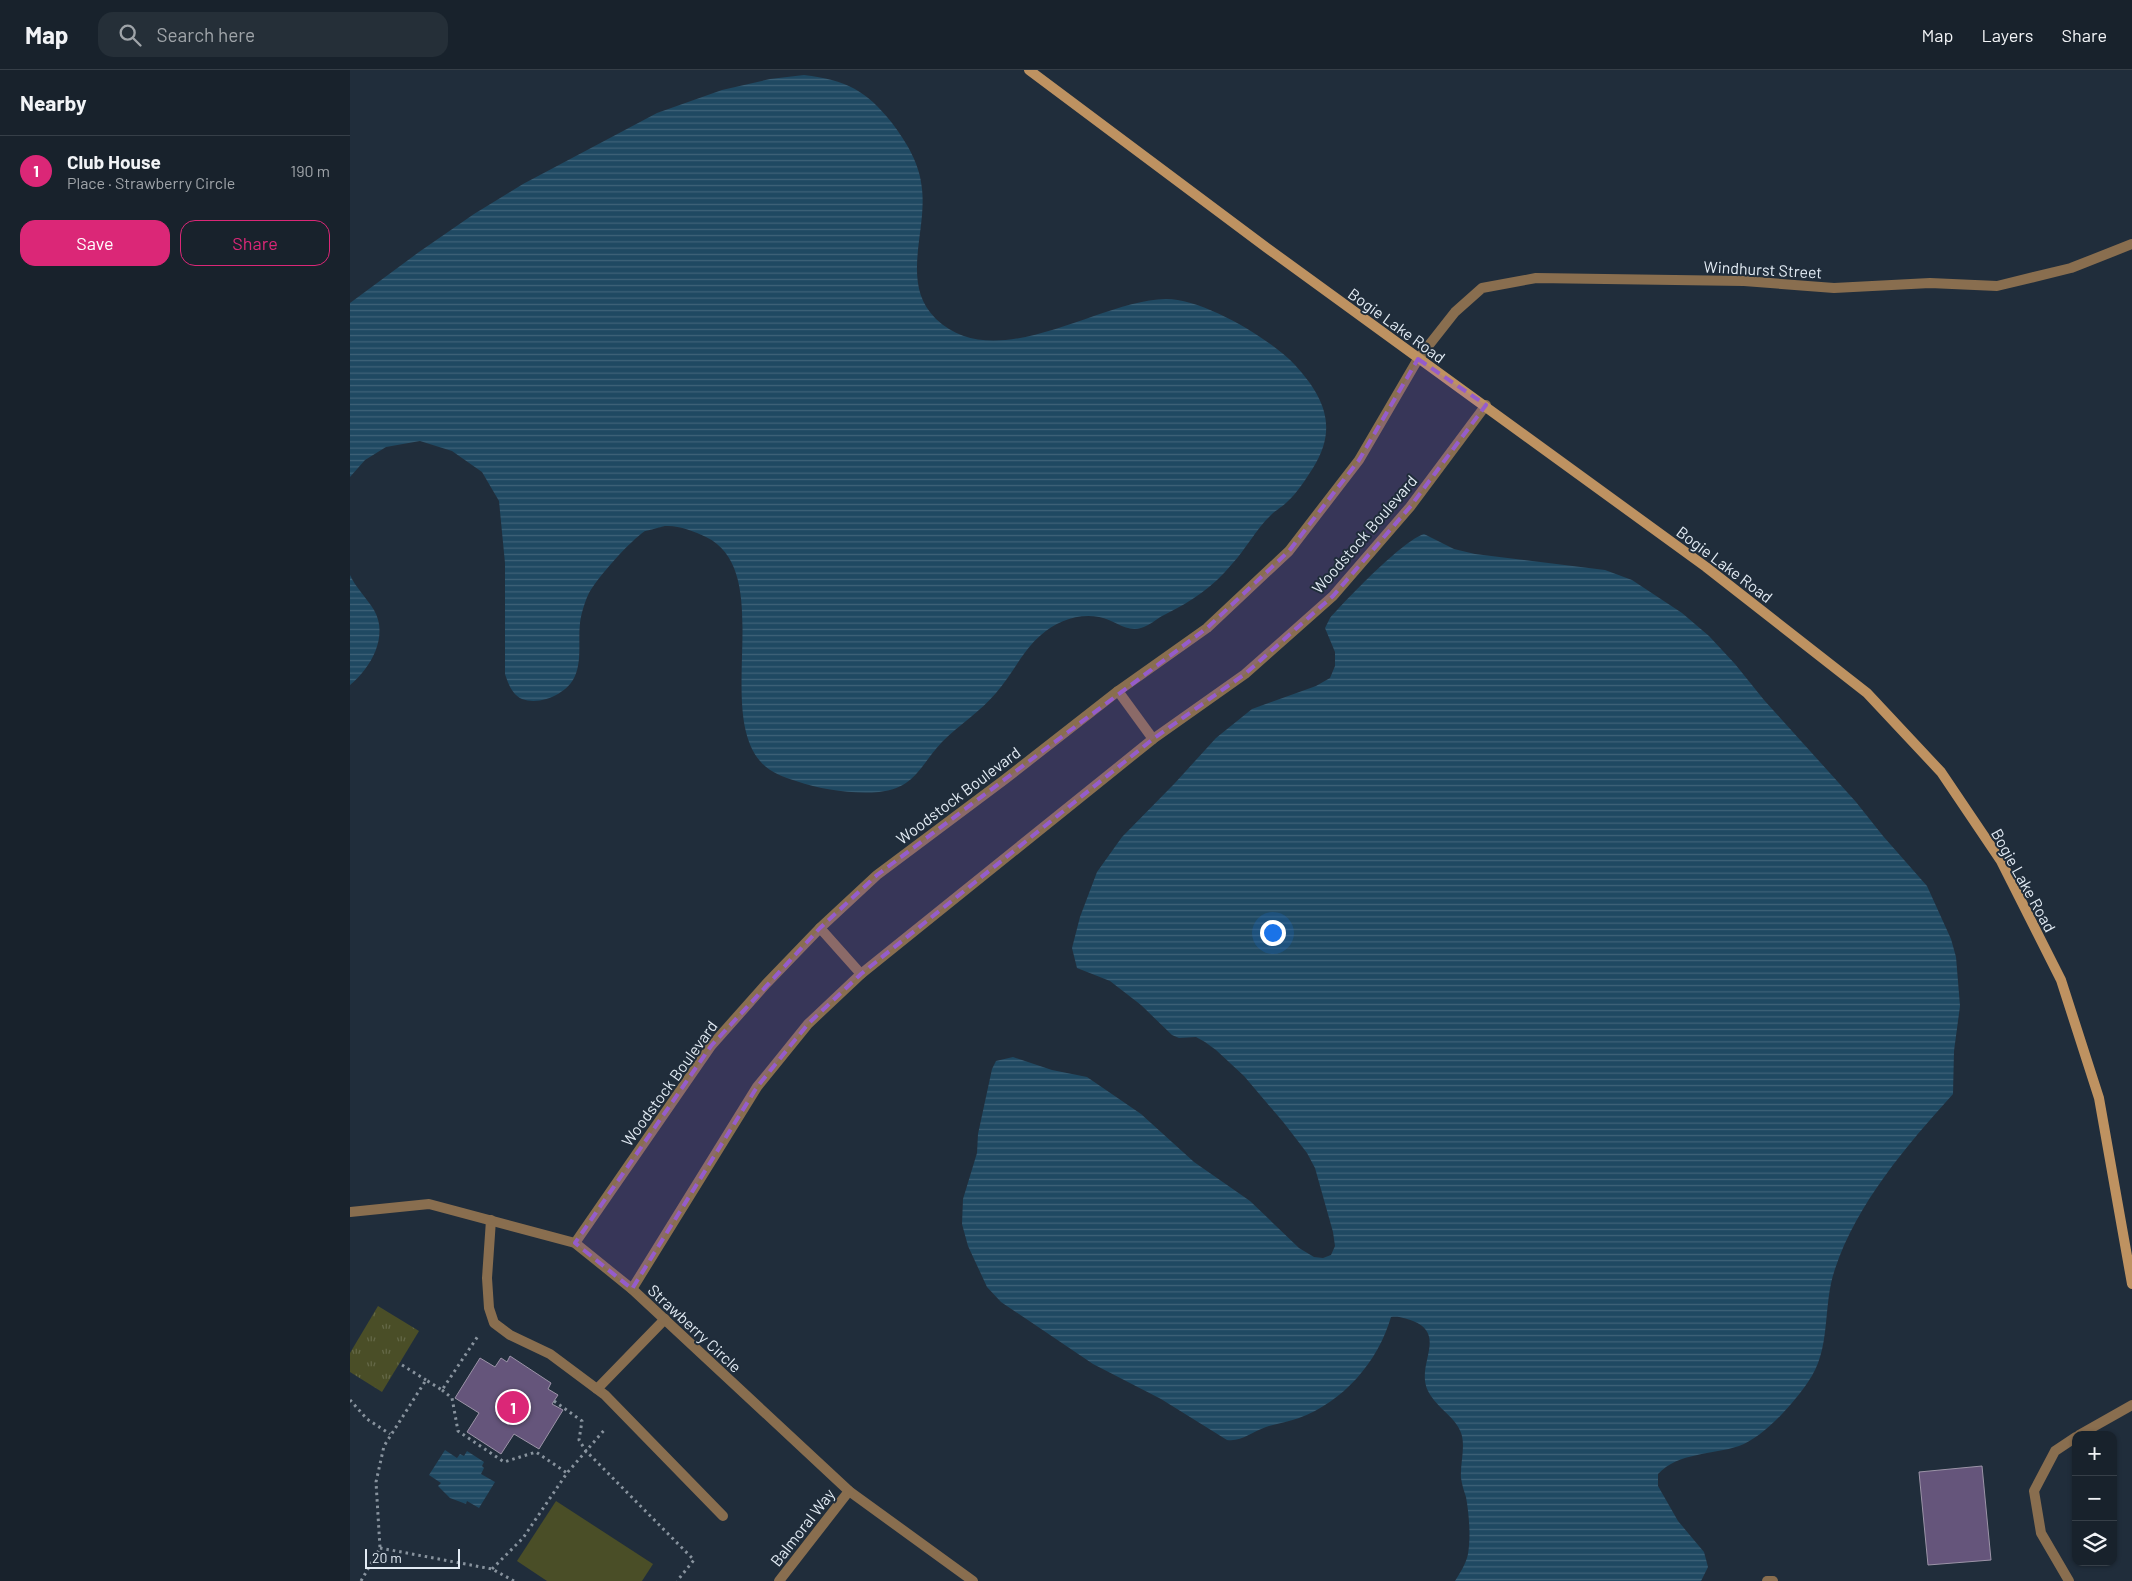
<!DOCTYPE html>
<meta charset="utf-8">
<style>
body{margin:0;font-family:Barlow,sans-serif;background:#252f38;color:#f1f3f6}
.controls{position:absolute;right:15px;bottom:15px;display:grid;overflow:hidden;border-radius:10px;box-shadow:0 1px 4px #0004}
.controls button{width:45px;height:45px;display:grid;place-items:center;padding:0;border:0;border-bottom:1px solid #363f48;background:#18222c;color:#f1f3f6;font:25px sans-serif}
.scale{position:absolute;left:15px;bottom:12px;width:95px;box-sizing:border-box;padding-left:5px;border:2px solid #e2ebf4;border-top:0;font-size:14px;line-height:18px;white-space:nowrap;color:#e2ebf4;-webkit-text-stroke:4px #202d3b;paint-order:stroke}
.you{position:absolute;left:922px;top:862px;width:18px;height:18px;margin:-12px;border:4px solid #fff;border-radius:50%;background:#1a73e8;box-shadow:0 0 0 8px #1a73e833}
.badge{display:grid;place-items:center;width:32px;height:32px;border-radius:50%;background:#db2777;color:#fff;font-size:16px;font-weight:700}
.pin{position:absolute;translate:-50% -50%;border:2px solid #fff;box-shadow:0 1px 5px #0006}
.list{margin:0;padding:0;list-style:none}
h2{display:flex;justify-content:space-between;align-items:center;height:65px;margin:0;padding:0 20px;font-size:21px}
h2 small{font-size:16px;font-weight:400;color:#9fa4a9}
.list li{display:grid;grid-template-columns:32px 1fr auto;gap:15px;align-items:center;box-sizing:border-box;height:70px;padding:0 20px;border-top:1px solid #363f48}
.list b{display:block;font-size:19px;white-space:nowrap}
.list p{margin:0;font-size:16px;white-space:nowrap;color:#9fa4a9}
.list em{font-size:16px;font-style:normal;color:#9fa4a9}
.actions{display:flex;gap:10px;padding:15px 20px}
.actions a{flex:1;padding:11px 0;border:1px solid #db2777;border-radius:15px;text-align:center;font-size:18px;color:#db2777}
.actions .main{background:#db2777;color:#fff}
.icon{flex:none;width:28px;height:28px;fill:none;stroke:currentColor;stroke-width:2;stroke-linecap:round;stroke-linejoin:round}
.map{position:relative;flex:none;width:1782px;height:1511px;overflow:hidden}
header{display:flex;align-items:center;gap:30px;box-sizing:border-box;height:70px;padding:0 25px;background:#18222c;border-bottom:1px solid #363f48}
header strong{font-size:24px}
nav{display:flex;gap:28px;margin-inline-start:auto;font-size:18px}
.search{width:350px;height:45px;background:#252f38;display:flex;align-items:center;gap:12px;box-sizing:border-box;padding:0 18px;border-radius:15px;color:#9fa4a9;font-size:19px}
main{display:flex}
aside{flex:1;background:#18222c}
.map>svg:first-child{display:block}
.grass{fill:#4a4e27}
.park{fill:url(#park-tufts)}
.water{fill:url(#water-rules)}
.building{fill:#65557b;stroke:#9c94a8}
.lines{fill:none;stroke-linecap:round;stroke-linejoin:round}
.path{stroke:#88939e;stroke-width:3;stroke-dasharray:2.5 4;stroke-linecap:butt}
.service{stroke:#896e4f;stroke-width:10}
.minor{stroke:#896e4f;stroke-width:10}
.secondary{stroke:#be9261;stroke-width:10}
.marked{fill:#955ccc;fill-opacity:0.2;stroke:#955ccc;stroke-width:4;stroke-dasharray:10 6;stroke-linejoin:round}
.labels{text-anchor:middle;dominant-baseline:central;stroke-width:4;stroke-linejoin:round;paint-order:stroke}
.street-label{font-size:16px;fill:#e2ebf4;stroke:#202d3b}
</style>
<header>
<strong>Map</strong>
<div class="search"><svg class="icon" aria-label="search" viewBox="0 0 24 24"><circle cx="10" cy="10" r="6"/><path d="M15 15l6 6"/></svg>Search here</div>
<nav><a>Map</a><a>Layers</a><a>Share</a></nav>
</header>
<main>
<aside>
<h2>Nearby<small></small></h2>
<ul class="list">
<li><span class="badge">1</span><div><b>Club House</b><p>Place · Strawberry Circle</p></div><em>190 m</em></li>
</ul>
<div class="actions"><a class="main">Save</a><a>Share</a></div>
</aside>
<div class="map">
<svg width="1782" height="1511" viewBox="0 0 1782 1511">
<defs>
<pattern id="park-tufts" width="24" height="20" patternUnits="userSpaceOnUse" patternTransform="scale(1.25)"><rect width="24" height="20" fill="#4a4e27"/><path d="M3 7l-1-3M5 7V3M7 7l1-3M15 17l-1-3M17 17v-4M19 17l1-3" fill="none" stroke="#646847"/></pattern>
<pattern id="water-rules" width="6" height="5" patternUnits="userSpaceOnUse" patternTransform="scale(1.25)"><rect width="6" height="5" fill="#1f4962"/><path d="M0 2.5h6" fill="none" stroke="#3f6379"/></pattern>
</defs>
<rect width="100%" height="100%" fill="#202d3b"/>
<polygon class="grass" points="206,1431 303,1494 292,1511 197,1511 167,1491"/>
<polygon class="park" points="28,1236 69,1261 32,1322 0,1302 0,1283"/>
<g class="water">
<path d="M 454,5 C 496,10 516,20 542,53 C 557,73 570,94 572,119 C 577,163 550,214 586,249 C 647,307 748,230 816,229 C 854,229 919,268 945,295 C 975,328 988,358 963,398 C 955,410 948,422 937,432 C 932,437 926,440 921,445 C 906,459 896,479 882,494 C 863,517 842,531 816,544 C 809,547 804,552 798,555 C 779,566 768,551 749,547 C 729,543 706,551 691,565 C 673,580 662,605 646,623 C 630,642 609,655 592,672 C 570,695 566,718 529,722 C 501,724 473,720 446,711 C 433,707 419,702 410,691 C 365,638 426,501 356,467 C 344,461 328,455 315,456 C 314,456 297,461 295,461 C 281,470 247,508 239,523 C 235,531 231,544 230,553 C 228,570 232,590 225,606 C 218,623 191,636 172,629 C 162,625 158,613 155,604 L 155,493 L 149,431 L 132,402 L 102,381 L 70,371 L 36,377 L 15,390 L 0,407 L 0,233 L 69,182 L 124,144 L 173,114 L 307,43 L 372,20 L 420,9 Z"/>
<path d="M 1074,464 L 1104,479 L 1125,484 L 1255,500 L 1282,510 L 1332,543 L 1359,566 L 1385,594 L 1414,630 L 1506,732 L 1533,766 L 1577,816 L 1601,869 L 1606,887 L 1610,936 L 1604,981 L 1603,1024 C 1557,1075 1507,1133 1485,1199 C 1472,1236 1482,1279 1458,1312 C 1444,1333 1413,1368 1389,1376 C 1362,1385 1329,1382 1308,1404 L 1308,1416 L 1328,1451 L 1354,1482 L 1358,1497 L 1351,1511 L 1105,1511 C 1110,1503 1116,1494 1118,1484 C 1121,1466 1119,1444 1116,1427 C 1114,1421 1112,1415 1111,1408 C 1110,1395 1115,1379 1112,1366 C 1108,1348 1087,1339 1078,1321 C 1065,1295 1098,1265 1063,1251 C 1054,1248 1049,1246 1041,1247 C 1028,1292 993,1332 949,1348 C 938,1352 926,1354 916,1357 C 901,1362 892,1372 877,1370 L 811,1329 L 743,1294 L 651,1232 L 637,1217 L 618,1176 L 612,1154 L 613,1129 L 627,1083 L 628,1064 L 642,999 L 646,991 L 663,987 L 702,1000 L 737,1007 L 791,1044 L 844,1092 L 900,1131 L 949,1178 L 964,1187 L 973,1188 L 981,1185 L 985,1176 L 983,1162 L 965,1098 L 957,1083 L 934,1053 L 894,1006 L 866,980 L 855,972 L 846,967 L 829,968 L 822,965 L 791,935 L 760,911 L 727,898 L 722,878 L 730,847 L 747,802 L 772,767 L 825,713 L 866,668 L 902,639 L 966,616 L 980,608 L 985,596 L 985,582 L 975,558 L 980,548 C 997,529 1052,471 1074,464 Z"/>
<path d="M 0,505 C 6,518 16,527 24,540 C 39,566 21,598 0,615 Z"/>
<polygon points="95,1380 107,1388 110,1384 114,1386 117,1381 134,1392 132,1396 134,1398 131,1404 145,1412 129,1438 117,1431 116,1434 100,1428 88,1416 91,1413 79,1405"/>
</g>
<g class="building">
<polygon points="160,1286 201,1313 198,1319 208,1325 202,1334 213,1340 189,1379 164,1364 151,1384 117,1362 129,1343 105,1328 130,1288 145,1297 151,1288 157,1292"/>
<polygon points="1632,1396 1641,1490 1578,1495 1569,1402"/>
</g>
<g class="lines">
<g class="path">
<polyline points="52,1295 76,1310"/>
<polyline points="92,1320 102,1328 108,1361 154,1392 186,1382 217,1403"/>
<polyline points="0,1330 17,1349 40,1364"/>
<polyline points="204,1331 232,1351 229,1370 236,1381 344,1490 327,1511"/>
<polyline points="30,1478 142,1499 164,1511"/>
<polyline points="142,1499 173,1468 217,1403 256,1358"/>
<polyline points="11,1511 30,1478 26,1412 34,1376 76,1310 92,1320 128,1266"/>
</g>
<g class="service">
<polyline points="141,1150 137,1208 139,1238 144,1253 160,1265 200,1284 255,1325 373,1446"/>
<polyline points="247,1319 315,1249"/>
<polyline points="1729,1365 1782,1335"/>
<polyline points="1417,1511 1423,1511"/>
<polyline points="1719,1511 1691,1463 1684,1421 1705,1381 1726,1367"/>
</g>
<g class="minor">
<polyline points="768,621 803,669"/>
<polyline points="470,858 511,904"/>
<polyline points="0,1142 79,1134 225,1173 282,1219 499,1421 623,1511"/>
<polyline points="225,1173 361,976 416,914 470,858 527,805 654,710 768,621 857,558 939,481 1009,390 1068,289 1105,242 1132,218 1186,208 1394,211 1484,218 1580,213 1647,216 1721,198 1782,174"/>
<polyline points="282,1219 407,1017 458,954 511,904 803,669 895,604 983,526 1060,437 1136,335"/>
<polyline points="429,1511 499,1421"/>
</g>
<polyline class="secondary" points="679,0 917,178 1356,497 1517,623 1591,702 1651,791 1711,910 1749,1028 1782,1214"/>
</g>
<path class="marked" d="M 1068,289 L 1136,335 L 1060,437 L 983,526 L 895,604 L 803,669 L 511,904 L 458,954 L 407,1017 L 282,1219 L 225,1173 L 361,976 L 470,858 L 527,805 L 857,558 L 939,481 L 1009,390 Z"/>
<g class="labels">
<g class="street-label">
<text transform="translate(1413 199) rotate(3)">Windhurst Street</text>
<text transform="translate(1047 255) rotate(36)">Bogie Lake Road</text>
<text transform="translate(1014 464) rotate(-49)">Woodstock Boulevard</text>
<text transform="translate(1375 494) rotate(37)">Bogie Lake Road</text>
<text transform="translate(608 725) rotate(-37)">Woodstock Boulevard</text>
<text transform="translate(1674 810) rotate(61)">Bogie Lake Road</text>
<text transform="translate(319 1013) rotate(-54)">Woodstock Boulevard</text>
<text transform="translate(345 1258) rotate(43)">Strawberry Circle</text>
<text transform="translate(452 1457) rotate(-52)">Balmoral Way</text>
</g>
</g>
</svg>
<div class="controls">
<button>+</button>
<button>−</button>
<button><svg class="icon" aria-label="layers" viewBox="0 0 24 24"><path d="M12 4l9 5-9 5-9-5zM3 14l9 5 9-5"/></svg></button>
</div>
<div class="scale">20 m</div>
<div class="you"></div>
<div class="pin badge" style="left:163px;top:1337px">1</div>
</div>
</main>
